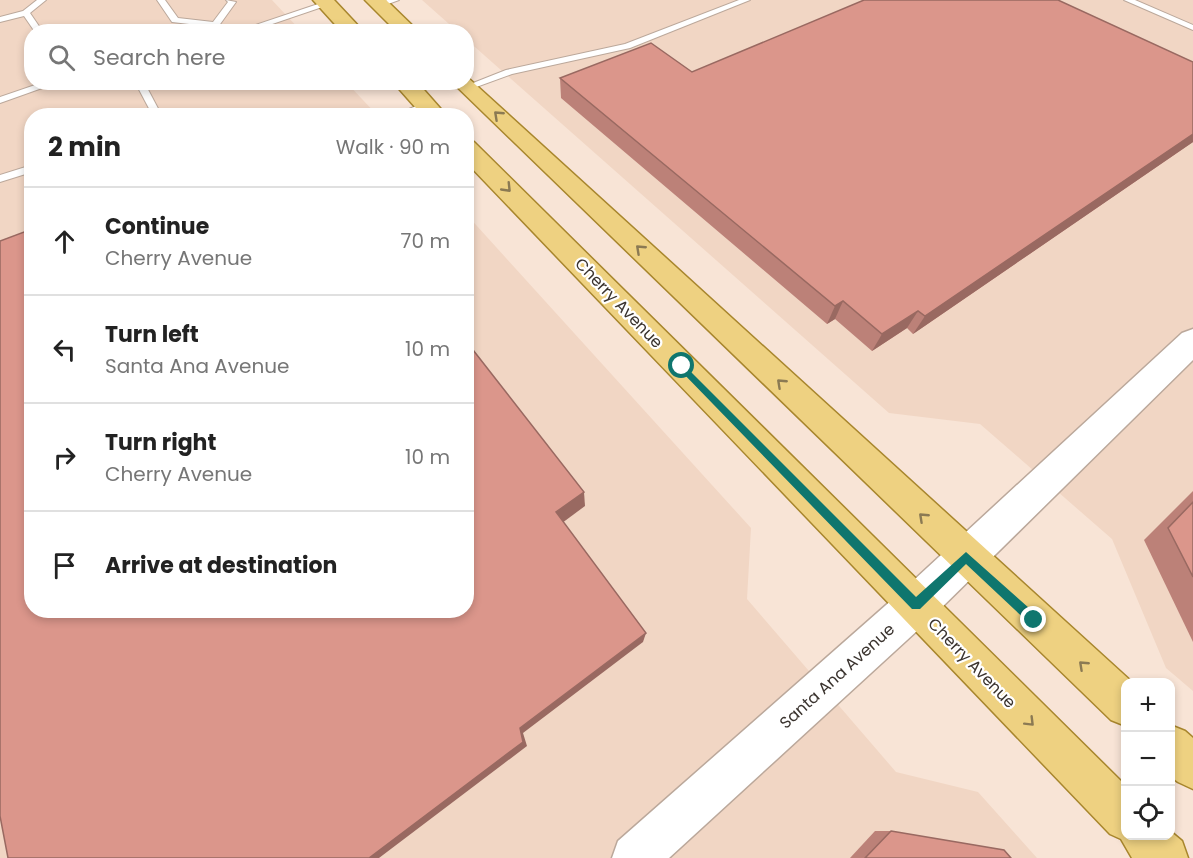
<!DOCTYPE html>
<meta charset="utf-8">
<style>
body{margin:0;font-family:Poppins,sans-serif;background:#f2f2f2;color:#222}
.controls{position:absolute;right:18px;bottom:18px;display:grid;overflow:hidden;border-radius:12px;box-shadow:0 3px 9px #0003}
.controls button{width:54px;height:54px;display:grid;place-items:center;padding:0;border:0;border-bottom:2px solid #e0e0e0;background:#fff;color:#222;font:30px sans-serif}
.stop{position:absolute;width:18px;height:18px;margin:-14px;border:4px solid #0f766e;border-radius:50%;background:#fff}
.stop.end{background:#0f766e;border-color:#fff;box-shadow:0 2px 6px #0008}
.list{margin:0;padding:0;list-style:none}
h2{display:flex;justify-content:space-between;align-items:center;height:78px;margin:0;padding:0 24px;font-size:26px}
h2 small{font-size:20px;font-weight:400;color:#767676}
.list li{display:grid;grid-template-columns:39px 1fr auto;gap:18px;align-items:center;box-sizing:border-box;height:108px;padding:0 24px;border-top:2px solid #e0e0e0}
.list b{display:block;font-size:22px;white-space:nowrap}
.list p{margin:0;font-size:20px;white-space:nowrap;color:#767676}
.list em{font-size:20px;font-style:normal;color:#767676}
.icon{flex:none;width:33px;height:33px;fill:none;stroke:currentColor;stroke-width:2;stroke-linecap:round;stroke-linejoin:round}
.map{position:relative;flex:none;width:1193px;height:858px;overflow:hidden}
.search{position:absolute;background:#fff;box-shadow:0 3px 9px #0003;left:24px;top:24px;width:450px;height:66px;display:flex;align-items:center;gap:15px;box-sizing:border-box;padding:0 21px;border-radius:24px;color:#767676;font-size:22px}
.panel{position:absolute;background:#fff;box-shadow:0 3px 9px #0003;left:24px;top:108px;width:450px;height:510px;border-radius:24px}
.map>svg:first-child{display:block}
.built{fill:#f1d6c4}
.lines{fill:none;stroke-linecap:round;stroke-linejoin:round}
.service-casing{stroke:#bba89b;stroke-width:2}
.tertiary-casing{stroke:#bba89b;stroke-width:3}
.primary-casing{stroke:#a8862d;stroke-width:3}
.service{fill:#fff;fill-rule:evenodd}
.tertiary{fill:#fff;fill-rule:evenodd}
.primary{fill:#eed181;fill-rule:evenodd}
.wall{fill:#bc8178}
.shaded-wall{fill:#996961}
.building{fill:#db968b;stroke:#996961;stroke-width:1.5}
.oneway{stroke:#8b7a53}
.route{fill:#0f766e}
.labels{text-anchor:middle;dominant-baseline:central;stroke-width:4.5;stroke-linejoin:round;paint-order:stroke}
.street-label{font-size:16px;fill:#3a332e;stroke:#fff}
</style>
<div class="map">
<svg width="1193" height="858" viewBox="0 0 1193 858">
<rect width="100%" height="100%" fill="#f8e4d6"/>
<g class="built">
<polygon points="0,0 272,0 301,31 32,32 32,82 347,83 377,115 32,116 32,610 466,610 467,215 751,528 747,599 896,772 978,792 1037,858 0,858"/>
<polygon points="422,0 1193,0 1193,691 1166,668 1112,539 980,424 889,413 467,40 466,32 457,31"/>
</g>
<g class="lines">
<defs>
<g id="service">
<polygon points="37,0 46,0 30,13 43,32 35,32 24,16 0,22 0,17 23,11"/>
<polygon points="157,0 165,0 178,18 213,22 228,2 226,0 236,2 218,27 215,27 172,22"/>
<polygon points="387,0 399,0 380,7 376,5"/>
<polygon points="739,0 750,0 630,48 512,74 468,90 463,87 506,70 625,44"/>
<polygon points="1124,0 1135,0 1193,25 1193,30"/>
<polygon points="324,2 331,4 249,32 235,32"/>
<polygon points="44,82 59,82 0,103 0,97"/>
<polygon points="135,82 144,82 162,116 153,116"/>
<polygon points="426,102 429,103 429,107 406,116 392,116"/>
<polygon points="32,165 32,172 0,182 0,175"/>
</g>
<polygon id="tertiary" points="1193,329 1193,360 930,619 669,858 612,858 618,841 902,591 1182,333"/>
<g id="primary">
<polygon points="313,0 334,0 364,32 342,32"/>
<polygon points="365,0 386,0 419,32 397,32"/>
<polygon points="466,76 1132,682 1126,682 1126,726 1111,720 452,82 466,82"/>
<polygon points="393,82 417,82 447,116 423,116"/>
<polygon points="466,140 474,142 1126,786 1126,836 1170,836 1170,831 1182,841 1188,858 1132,858 1121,839 1110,834 466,162"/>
<polygon points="1170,725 1185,731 1193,738 1193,789 1178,782 1170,776"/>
</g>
</defs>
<use href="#service" class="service-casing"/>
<use href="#tertiary" class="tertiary-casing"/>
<use href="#primary" class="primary-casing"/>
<use href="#service" class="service"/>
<use href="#tertiary" class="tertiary"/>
<use href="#primary" class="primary"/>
</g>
<g class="wall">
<polygon points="1193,62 1193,142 913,334 907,328 872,351 835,319 827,324 561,98 560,78 692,72"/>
<polygon points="1193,491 1193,642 1144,540"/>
<polygon points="875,831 891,831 1011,858 850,858"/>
</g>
<g class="shaded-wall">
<polygon points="1193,134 1193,142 913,334 925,316"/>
<polygon points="843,301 835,319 827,324 835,306"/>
<polygon points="918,311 907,328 872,351 882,334"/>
<polygon points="584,492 585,506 558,526 556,512"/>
<polygon points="646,633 643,642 523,733 527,746 379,858 369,858 520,728"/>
</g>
<g class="building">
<polygon points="864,0 1058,0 1193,62 1193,134 925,316 918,311 882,334 843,301 835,306 560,78 651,43 692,72"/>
<polygon points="32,229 32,610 466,610 466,341 584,492 556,512 646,633 520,728 523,742 369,858 8,858 0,816 0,241"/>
<polygon points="1193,502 1193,577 1168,528"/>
<polygon points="891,831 1004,850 1011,858 865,858"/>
</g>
<defs><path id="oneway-chevron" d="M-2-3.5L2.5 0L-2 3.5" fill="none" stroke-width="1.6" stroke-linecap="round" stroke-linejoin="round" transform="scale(1.5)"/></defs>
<g class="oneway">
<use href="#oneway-chevron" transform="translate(498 115) rotate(-137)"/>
<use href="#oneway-chevron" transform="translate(507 188) rotate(46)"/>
<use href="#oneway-chevron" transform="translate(640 249) rotate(-137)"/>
<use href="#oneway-chevron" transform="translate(781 383) rotate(-137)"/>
<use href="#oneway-chevron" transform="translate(923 517) rotate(-137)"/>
<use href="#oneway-chevron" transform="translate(1083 665) rotate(-137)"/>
<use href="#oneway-chevron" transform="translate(1030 722) rotate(45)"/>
</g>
<polygon class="route" points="682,363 916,597 966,552 1038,616 1038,624 1030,624 966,564 920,609 912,609 679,369 679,364"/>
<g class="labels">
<g class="street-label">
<text transform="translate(619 303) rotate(46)">Cherry Avenue</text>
<text transform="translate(972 663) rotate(46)">Cherry Avenue</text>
<text transform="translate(837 676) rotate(-42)">Santa Ana Avenue</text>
</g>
</g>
</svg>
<div class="controls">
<button>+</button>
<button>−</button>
<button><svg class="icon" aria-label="locate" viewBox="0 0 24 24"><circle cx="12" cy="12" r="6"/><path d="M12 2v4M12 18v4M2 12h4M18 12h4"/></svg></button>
</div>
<div class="stop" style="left:682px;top:366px"></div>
<div class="stop end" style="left:1034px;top:620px"></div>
<div class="search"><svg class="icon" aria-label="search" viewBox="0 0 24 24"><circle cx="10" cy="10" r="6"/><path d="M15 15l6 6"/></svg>Search here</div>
<section class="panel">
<h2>2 min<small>Walk · 90 m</small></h2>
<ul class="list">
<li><svg class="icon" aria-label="ahead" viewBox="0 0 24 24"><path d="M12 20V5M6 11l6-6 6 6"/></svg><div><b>Continue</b><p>Cherry Avenue</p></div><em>70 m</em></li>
<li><svg class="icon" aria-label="left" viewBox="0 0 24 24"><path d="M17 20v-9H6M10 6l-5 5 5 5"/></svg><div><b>Turn left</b><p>Santa Ana Avenue</p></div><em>10 m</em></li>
<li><svg class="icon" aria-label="right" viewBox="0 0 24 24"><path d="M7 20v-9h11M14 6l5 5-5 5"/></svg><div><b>Turn right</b><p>Cherry Avenue</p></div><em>10 m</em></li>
<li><svg class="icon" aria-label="arrive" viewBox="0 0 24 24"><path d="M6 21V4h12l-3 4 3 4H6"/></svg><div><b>Arrive at destination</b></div></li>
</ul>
</section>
</div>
